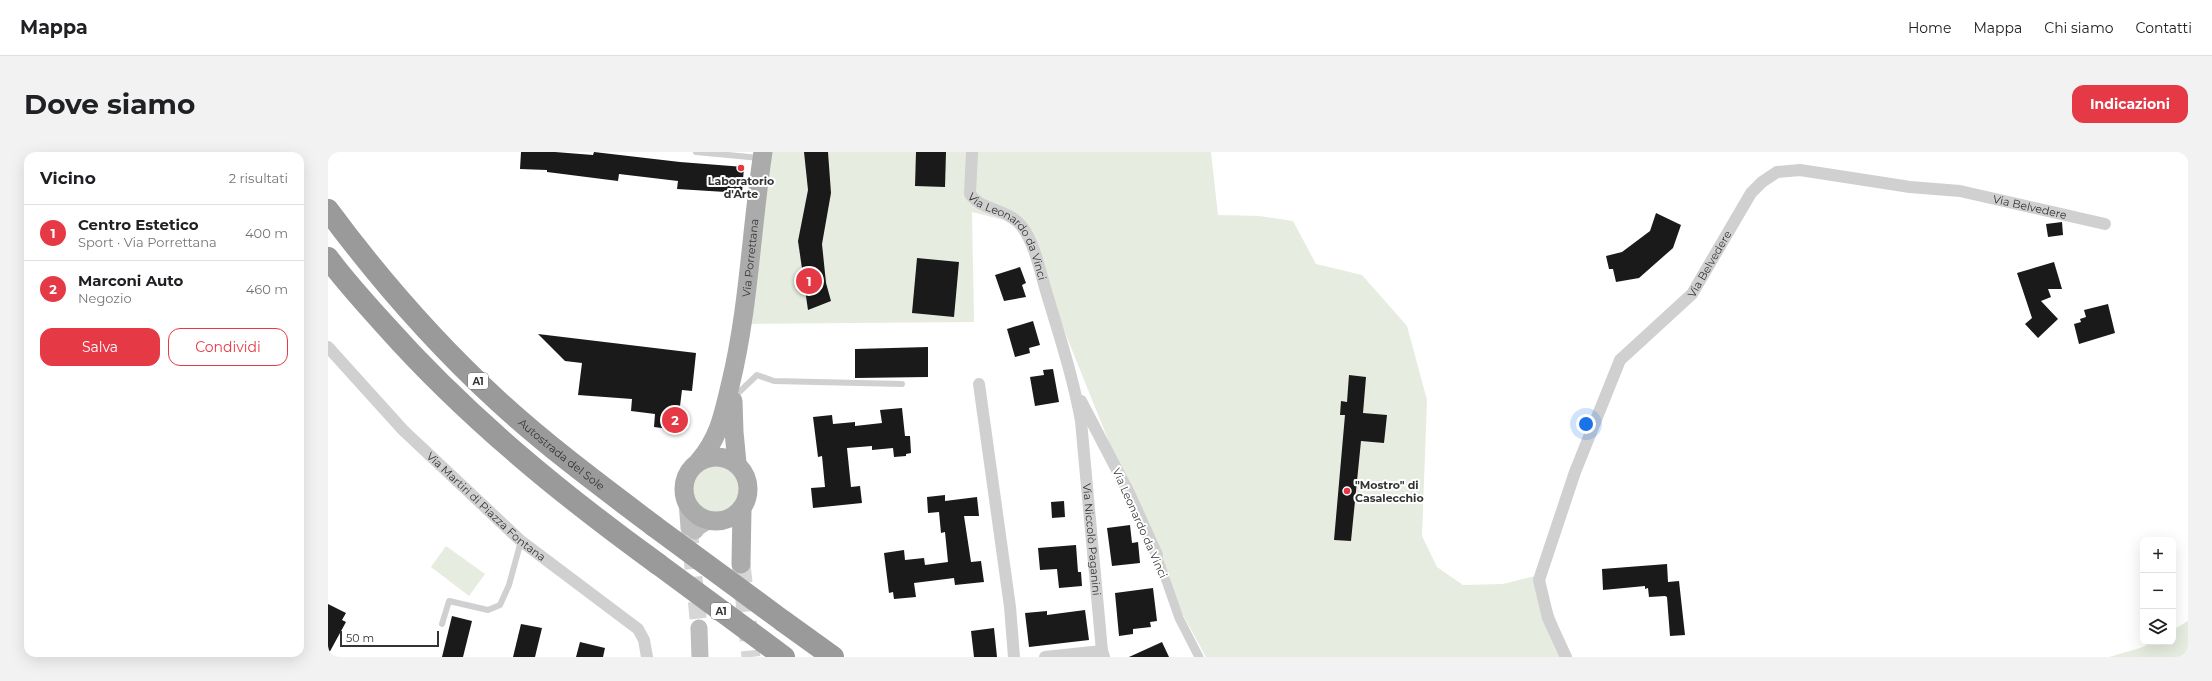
<!DOCTYPE html>
<html lang="it">
<meta charset="utf-8">
<style>
body{margin:0;font-family:Montserrat,sans-serif;background:#f2f2f2;color:#202124}
.controls{position:absolute;right:12px;bottom:12px;display:grid;overflow:hidden;border-radius:8px;box-shadow:0 4px 16px #0002}
.controls button{width:36px;height:36px;display:grid;place-items:center;padding:0;border:0;border-bottom:1px solid #e0e0e0;background:#fff;color:#202124;font:20px sans-serif}
.scale{position:absolute;left:12px;bottom:10px;width:99px;box-sizing:border-box;padding-left:4px;border:2px solid #333;border-top:0;font-size:11px;line-height:14px;white-space:nowrap;color:#333;-webkit-text-stroke:3px #fff;paint-order:stroke}
.you{position:absolute;left:1258px;top:272px;width:14px;height:14px;margin:-10px;border:3px solid #fff;border-radius:50%;background:#1a73e8;box-shadow:0 0 0 6px #1a73e833}
.badge{display:grid;place-items:center;width:26px;height:26px;border-radius:50%;background:#e63946;color:#fff;font-size:13px;font-weight:700}
.pin{position:absolute;translate:-50% -50%;border:2px solid #fff;box-shadow:0 1px 4px #0006}
.list{margin:0;padding:0;list-style:none}
h2{display:flex;justify-content:space-between;align-items:center;height:52px;margin:0;padding:0 16px;font-size:17px}
h2 small{font-size:13px;font-weight:400;color:#757577}
.list li{display:grid;grid-template-columns:26px 1fr auto;gap:12px;align-items:center;box-sizing:border-box;height:56px;padding:0 16px;border-top:1px solid #e0e0e0}
.list b{display:block;font-size:15px;white-space:nowrap}
.list p{margin:0;font-size:13px;white-space:nowrap;color:#757577}
.list em{font-size:13px;font-style:normal;color:#757577}
.actions{display:flex;gap:8px;padding:12px 16px}
.actions a{flex:1;padding:9px 0;border:1px solid #e63946;border-radius:12px;text-align:center;font-size:14px;color:#e63946}
.actions .main{background:#e63946;color:#fff}
.icon{flex:none;width:22px;height:22px;fill:none;stroke:currentColor;stroke-width:2;stroke-linecap:round;stroke-linejoin:round}
.map{position:relative;flex:none;width:1860px;height:505px;overflow:hidden;border-radius:12px}
header{display:flex;align-items:center;gap:24px;box-sizing:border-box;height:56px;padding:0 20px;background:#fff;border-bottom:1px solid #e0e0e0}
header strong{font-size:19px}
nav{display:flex;gap:22px;margin-inline-start:auto;font-size:14px}
.intro{display:flex;align-items:center;justify-content:space-between;box-sizing:border-box;height:96px;padding:0 24px}
h1{margin:0;font-size:28px}
.button{padding:10px 18px;border-radius:12px;background:#e63946;color:#fff;font-size:14px;font-weight:700}
main{display:flex;gap:24px;padding:0 24px}
aside{flex:1;background:#fff;border-radius:12px;box-shadow:0 4px 16px #0002}
.map>svg:first-child{display:block}
.green{fill:#e6ecdf}
.building{fill:#1a1a1a}
.lines{fill:none;stroke-linecap:round;stroke-linejoin:round}
.secondary-tunnel{stroke:#d6d6d6;stroke-width:17;stroke-dasharray:17 8;stroke-linecap:butt}
.primary-tunnel{stroke:#d6d6d6;stroke-width:19;stroke-dasharray:19 10;stroke-linecap:butt}
.service{stroke:#d0d0d0;stroke-width:6}
.pedestrian{stroke:#d0d0d0;stroke-width:9}
.minor{stroke:#d0d0d0;stroke-width:12}
.secondary{stroke:#bdbdbd;stroke-width:17}
.primary{stroke:#ababab;stroke-width:19}
.motorway{stroke:#9a9a9a;stroke-width:22}
.motorway-bridge{stroke:#9a9a9a;stroke-width:22}
.poi-dot{fill:#e63946;stroke:#fff;stroke-width:1.5}
.labels{text-anchor:middle;dominant-baseline:central;stroke-width:4;stroke-linejoin:round;paint-order:stroke}
.shield{fill:#fff;stroke:#707070;stroke-width:1}
.shield-label{font-size:10px;font-weight:bold;fill:#333}
.poi-label{font-size:11px;font-weight:bold;fill:#333;stroke:#fff}
.street-label{font-size:11px;fill:#333;stroke:#fff}
</style>
<header>
<strong>Mappa</strong>
<nav><a>Home</a><a>Mappa</a><a>Chi siamo</a><a>Contatti</a></nav>
</header>
<div class="intro"><h1>Dove siamo</h1><a class="button">Indicazioni</a></div>
<main>
<aside>
<h2>Vicino<small>2 risultati</small></h2>
<ul class="list">
<li><span class="badge">1</span><div><b>Centro Estetico</b><p>Sport · Via Porrettana</p></div><em>400 m</em></li>
<li><span class="badge">2</span><div><b>Marconi Auto</b><p>Negozio</p></div><em>460 m</em></li>
</ul>
<div class="actions"><a class="main">Salva</a><a>Condividi</a></div>
</aside>
<div class="map">
<svg width="1860" height="505" viewBox="0 0 1860 505">
<rect width="100%" height="100%" fill="#fff"/>
<g class="green">
<polygon points="440,0 883,0 890,63 931,64 965,69 988,112 1034,123 1079,174 1099,248 1094,384 1109,415 1135,433 1175,432 1211,423 1242,505 878,505 839,434 738,183 704,86 676,68 644,60 646,170 419,172"/>
<circle cx="387" cy="338" r="24"/>
<polygon points="118,394 157,422 141,444 103,415"/>
<polygon points="1860,469 1860,505 1781,505 1815,495 1823,490 1845,490 1845,478"/>
</g>
<g class="building">
<polygon points="193,0 227,0 265,3 266,0 352,10 416,15 414,41 349,37 350,29 291,22 290,29 219,20 219,18 192,17"/>
<polygon points="476,0 500,0 503,41 494,92 498,131 503,149 480,158 470,89 480,38"/>
<polygon points="588,0 618,0 617,35 587,34"/>
<polygon points="1328,61 1353,73 1345,96 1311,126 1288,130 1285,117 1281,117 1278,104 1294,100 1322,79"/>
<polygon points="1734,70 1735,83 1720,85 1718,72"/>
<polygon points="589,106 631,110 626,165 584,161"/>
<polygon points="1726,110 1734,137 1720,137 1723,145 1713,149 1730,167 1710,186 1697,172 1704,166 1689,121"/>
<polygon points="692,115 698,131 694,133 698,145 676,149 667,123"/>
<polygon points="1780,152 1787,181 1751,192 1746,172 1753,170 1752,167 1758,165 1756,158"/>
<polygon points="705,169 712,193 701,196 702,201 687,205 679,177"/>
<polygon points="210,182 368,201 364,239 354,238 349,278 326,275 327,262 303,259 304,247 250,243 254,211 237,209"/>
<polygon points="600,195 600,225 527,226 527,197"/>
<polygon points="725,217 731,250 707,254 702,225 716,223 715,218"/>
<polygon points="1021,223 1038,225 1035,261 1059,263 1056,291 1033,289 1023,389 1006,388 1017,263 1012,263 1013,249 1019,250"/>
<polygon points="574,256 577,284 582,284 583,301 578,302 578,304 566,305 565,296 544,298 544,294 519,296 523,335 532,334 534,351 485,356 483,336 497,335 494,304 490,305 485,265 504,263 505,272 527,270 527,274 554,271 552,258"/>
<polygon points="617,343 617,349 649,345 651,364 636,364 643,410 653,409 656,430 627,433 626,426 586,431 588,445 566,447 565,440 561,441 556,401 576,398 577,408 596,406 597,413 620,410 617,380 613,381 611,360 600,361 599,345"/>
<polygon points="736,349 737,365 724,366 723,350"/>
<polygon points="802,373 804,391 810,390 812,411 784,414 779,376"/>
<polygon points="748,393 750,420 753,420 754,434 731,436 729,417 712,418 710,396"/>
<polygon points="1339,412 1340,430 1351,429 1357,483 1342,484 1339,445 1337,444 1321,445 1320,436 1317,437 1317,434 1275,438 1274,417"/>
<polygon points="825,436 829,469 822,470 823,475 805,477 805,482 791,484 787,441"/>
<polygon points="0,452 18,461 14,468 18,470 0,503"/>
<polygon points="757,458 761,488 701,495 697,461 719,459 719,463"/>
<polygon points="124,464 144,469 135,505 114,505"/>
<polygon points="193,472 214,476 207,505 185,505"/>
<polygon points="666,476 669,505 646,505 643,479"/>
<polygon points="252,490 277,496 275,505 248,505"/>
<polygon points="834,490 841,505 801,505"/>
</g>
<g class="lines">
<polyline class="secondary-tunnel" points="361,375 371,476"/>
<polyline class="primary-tunnel" points="413,412 423,505"/>
<g class="service">
<polyline points="368,0 432,6"/>
<polyline points="405,246 429,223 446,229 574,232"/>
<polyline points="114,472 121,449 160,458 172,453 181,433 193,389"/>
</g>
<polyline class="pedestrian" points="829,403 851,466 871,505"/>
<g class="minor">
<path id="s1" d="M 644,0 L 642,42 C 653,59 681,56 695,76 C 707,93 712,119 718,139 C 731,182 745,225 753,269 L 774,499 L 776,505"/>
<path id="s2" d="M 0,195 L 75,278 L 193,389 L 310,477 L 316,488 L 319,505"/>
<polyline points="651,232 682,455 686,505"/>
<polyline points="753,249 801,341 829,403"/>
<polyline points="717,505 774,499"/>
<path id="s3" d="M 1238,505 L 1220,466 L 1211,428 L 1247,320 L 1292,208 L 1364,142 L 1423,41 L 1434,30 L 1449,20 L 1472,18 L 1582,35 L 1632,39 L 1777,72"/>
</g>
<g class="secondary">
<polyline points="359,350 361,375"/>
<polyline points="367,379 370,375 381,368"/>
<polyline points="371,476 372,505"/>
</g>
<g class="primary">
<polyline points="405,249 406,280 409,311"/>
<circle cx="388" cy="337" r="32"/>
<path id="s4" d="M 371,309 C 391,286 395,263 402,234 C 421,157 423,78 435,0"/>
<polyline points="413,412 414,357"/>
</g>
<g class="motorway">
<path id="s5" d="M 0,58 C 51,127 107,191 170,249 C 219,294 273,334 326,374"/>
<path d="M 0,106 C 17,129 37,151 57,173 C 138,264 232,341 330,412"/>
<polyline points="455,469 505,505"/>
</g>
<g class="motorway-bridge">
<polyline points="326,374 455,469"/>
<polyline points="330,412 456,505"/>
</g>
</g>
<g class="poi-dot">
<circle cx="413" cy="16" r="4"/>
<circle cx="1019" cy="339" r="4"/>
</g>
<g class="labels">
<g class="shield">
<rect x="140" y="221" width="20" height="16" rx="3"/>
<rect x="383" y="451" width="20" height="16" rx="3"/>
</g>
<g class="shield-label">
<text x="150" y="229">A1</text>
<text x="393" y="459">A1</text>
</g>
<g class="poi-label">
<text x="413" y="29">Laboratorio<tspan x="413" dy="13">d'Arte</tspan></text>
<text x="1027" y="333" text-anchor="start">"Mostro" di<tspan x="1027" dy="13">Casalecchio</tspan></text>
</g>
<g class="street-label">
<text stroke="none"><textPath href="#s3" startOffset="821">Via Belvedere</textPath></text>
<text stroke="none"><textPath href="#s1" startOffset="102">Via Leonardo da Vinci</textPath></text>
<text stroke="none"><textPath href="#s4" startOffset="212">Via Porrettana</textPath></text>
<text stroke="none"><textPath href="#s3" startOffset="449">Via Belvedere</textPath></text>
<text stroke="none"><textPath href="#s5" startOffset="339">Autostrada del Sole</textPath></text>
<text stroke="none"><textPath href="#s2" startOffset="225">Via Martiri di Piazza Fontana</textPath></text>
<text transform="translate(812 371) rotate(66)">Via Leonardo da Vinci</text>
<text stroke="none"><textPath href="#s1" startOffset="427">Via Niccolò Paganini</textPath></text>
</g>
</g>
</svg>
<div class="controls">
<button>+</button>
<button>−</button>
<button><svg class="icon" aria-label="layers" viewBox="0 0 24 24"><path d="M12 4l9 5-9 5-9-5zM3 14l9 5 9-5"/></svg></button>
</div>
<div class="scale">50 m</div>
<div class="you"></div>
<div class="pin badge" style="left:481px;top:129px">1</div>
<div class="pin badge" style="left:347px;top:268px">2</div>
</div>
</main>
